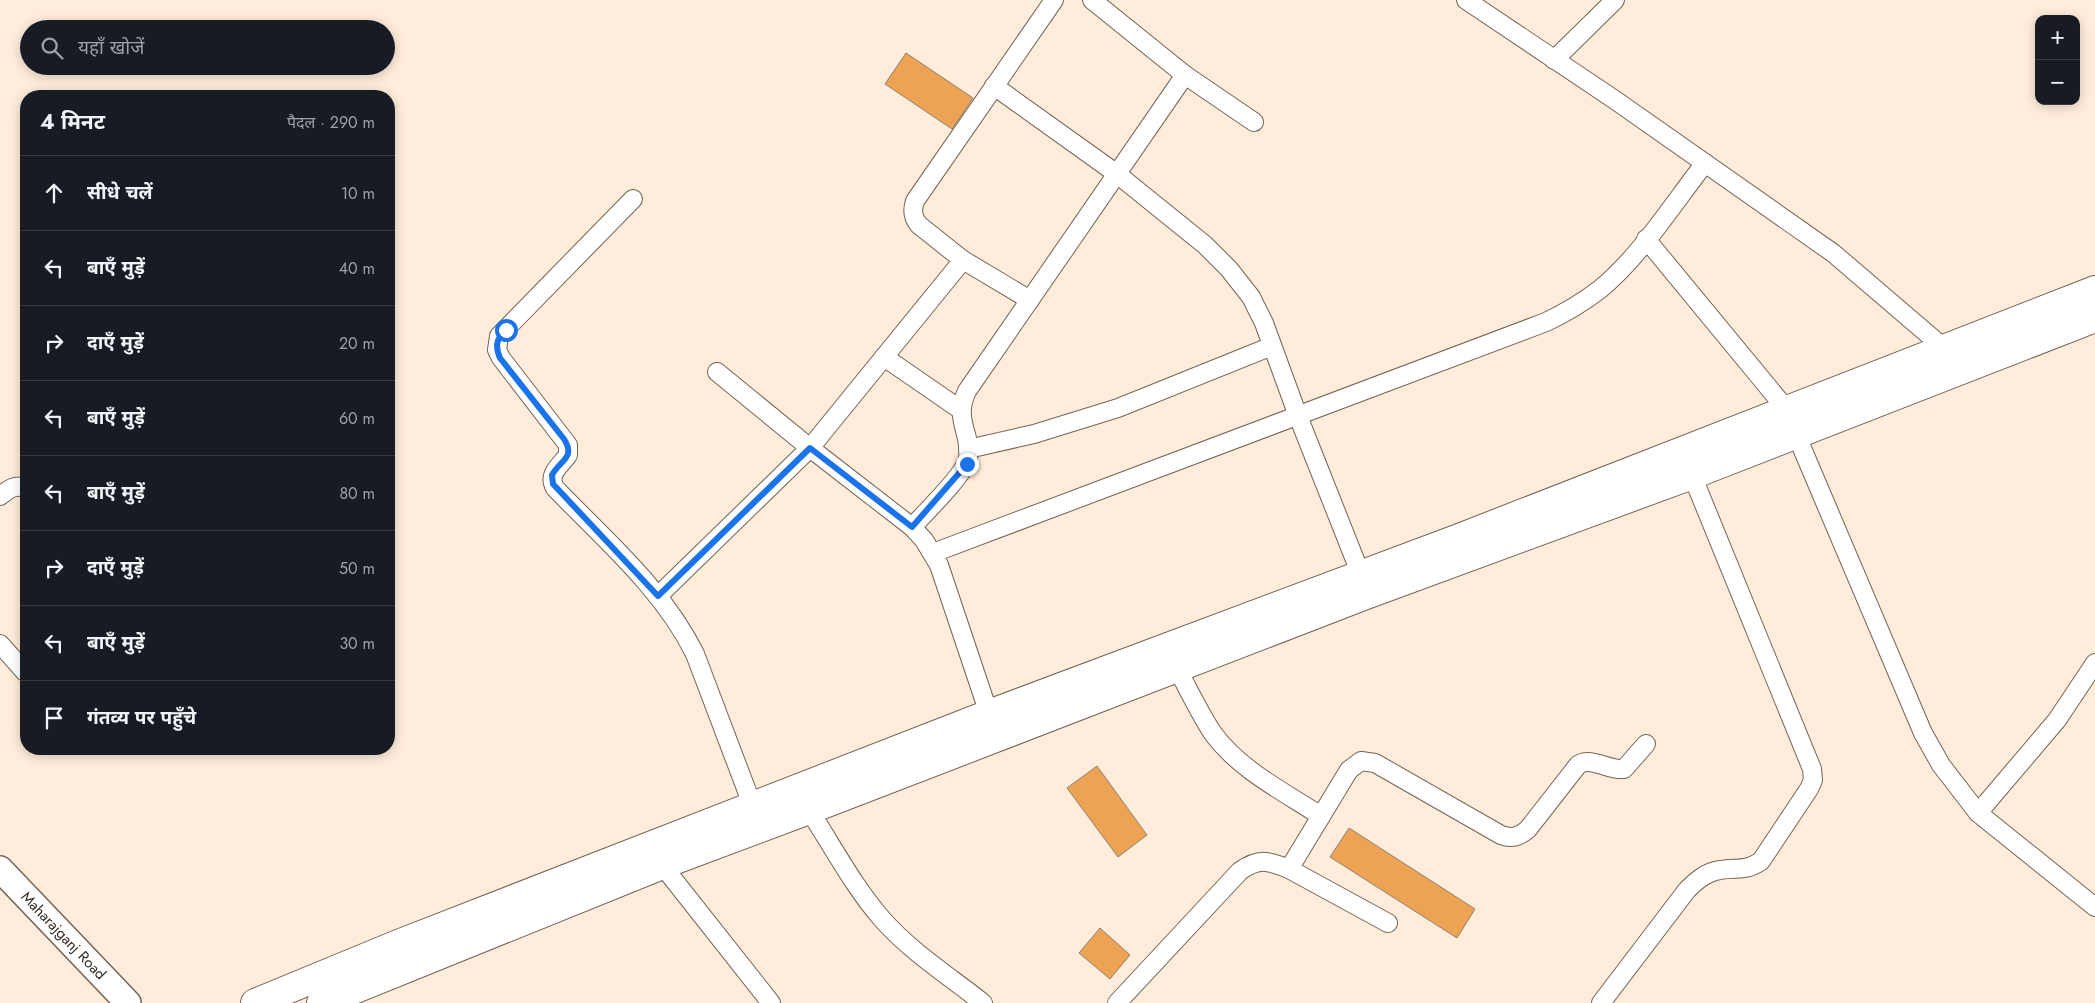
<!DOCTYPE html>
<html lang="hi">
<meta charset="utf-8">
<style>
body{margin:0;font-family:Jost,"Noto Sans Devanagari",sans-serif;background:#242831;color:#f1f3f6}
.controls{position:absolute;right:15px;top:15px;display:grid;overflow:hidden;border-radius:10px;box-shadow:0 2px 12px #0003}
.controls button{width:45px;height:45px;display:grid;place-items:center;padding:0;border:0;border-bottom:1px solid #363941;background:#171b24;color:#f1f3f6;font:25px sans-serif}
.stop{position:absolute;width:15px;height:15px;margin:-11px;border:4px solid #1a73e8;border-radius:50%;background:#fff}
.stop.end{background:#1a73e8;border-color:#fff;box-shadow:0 1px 5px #0008}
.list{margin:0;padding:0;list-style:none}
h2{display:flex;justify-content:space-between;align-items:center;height:65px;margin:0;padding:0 20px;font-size:21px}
h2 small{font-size:16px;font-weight:400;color:#9ea1a6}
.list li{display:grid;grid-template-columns:32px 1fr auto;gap:15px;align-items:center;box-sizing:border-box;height:75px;padding:0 20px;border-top:1px solid #363941}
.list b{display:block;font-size:19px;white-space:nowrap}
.list em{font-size:16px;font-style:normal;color:#9ea1a6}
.icon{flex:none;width:28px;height:28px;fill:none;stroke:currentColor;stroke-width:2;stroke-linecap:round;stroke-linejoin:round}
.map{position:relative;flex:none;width:2095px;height:1003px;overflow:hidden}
.search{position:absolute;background:#171b24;box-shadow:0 2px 12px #0003;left:20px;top:20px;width:375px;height:55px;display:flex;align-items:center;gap:12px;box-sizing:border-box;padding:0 18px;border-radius:28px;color:#9ea1a6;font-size:19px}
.panel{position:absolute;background:#171b24;box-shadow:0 2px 12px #0003;left:20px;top:90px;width:375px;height:665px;border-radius:20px}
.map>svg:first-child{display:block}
.building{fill:#eca353;stroke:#918070}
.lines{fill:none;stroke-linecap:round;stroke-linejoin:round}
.street-casing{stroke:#746454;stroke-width:20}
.secondary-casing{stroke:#746454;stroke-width:28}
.highway-casing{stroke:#746454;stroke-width:30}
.street{stroke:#fff;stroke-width:18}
.secondary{stroke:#fff;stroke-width:25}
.highway{stroke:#fff;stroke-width:28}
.route{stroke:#1a73e8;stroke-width:6}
.labels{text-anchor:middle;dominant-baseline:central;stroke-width:4;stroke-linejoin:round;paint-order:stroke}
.street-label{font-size:15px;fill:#302922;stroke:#fff}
</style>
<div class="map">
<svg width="2095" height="1003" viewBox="0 0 2095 1003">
<rect width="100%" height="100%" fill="#ffecda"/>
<g class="building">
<polygon points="906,53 973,98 952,129 885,84"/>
<polygon points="1097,766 1147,835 1118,857 1067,788"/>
<polygon points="1349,828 1475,909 1457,938 1330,857"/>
<polygon points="1100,928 1130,955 1110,979 1079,953"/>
</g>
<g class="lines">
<defs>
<g id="street">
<polyline points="1092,0 1185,75 1254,122"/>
<polyline points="1466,0 1615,100 1833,253 1944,348"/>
<polyline points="1554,60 1615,0"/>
<polyline points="994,86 1117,174 1205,245 1229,269 1251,297 1264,323 1298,416 1361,575"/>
<path d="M 633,199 L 499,336 L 497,350 L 501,358 L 568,445 L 568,455 C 560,466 547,474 555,488 C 605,540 663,589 695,654 L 753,807"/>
<polyline points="1646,239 1787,410"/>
<path d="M 1030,300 L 963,260 L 919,225 C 912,217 912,210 915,201 L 1054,0"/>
<polyline points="884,357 961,410"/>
<polyline points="717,372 810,448 912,527 924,540 939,565 989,714"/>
<polyline points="1796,434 1923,733 1941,765 1978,813 2095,907"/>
<polyline points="968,449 1034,434 1118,408 1272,346"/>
<path d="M 0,496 C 9,489 15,484 26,488"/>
<path d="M 912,527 C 924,514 966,473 968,458 C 972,433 953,420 967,391 L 1185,75"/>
<path d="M 933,553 L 1546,322 C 1565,313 1582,303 1599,290 C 1639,258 1673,204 1705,163"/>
<polyline points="658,596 810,448 963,260"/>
<polyline points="0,644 25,672"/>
<path d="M 1177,668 C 1188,689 1199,712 1212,732 C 1238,769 1284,792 1321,816"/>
<path d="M 809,810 C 833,847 854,887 882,919 C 911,952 949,976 983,1003"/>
<polyline points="1978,813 2057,720 2095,663"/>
<polyline points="662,865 771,1003"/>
<path d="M 1289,869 L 1349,770 L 1361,761 L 1375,763 L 1501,835 C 1512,839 1519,837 1528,829 L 1578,765 C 1591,756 1609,771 1624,769 L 1646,744"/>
<path d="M 1117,1003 L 1240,871 C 1260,857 1268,861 1289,869 L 1388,923"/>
<path d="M 1601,1003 L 1687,890 C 1696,881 1706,872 1720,870 C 1737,867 1745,872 1761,861 L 1809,789 L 1813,780 L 1812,769 L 1692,475"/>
</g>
<g id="secondary">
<path id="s1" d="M 0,869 L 128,1003"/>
</g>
<g id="highway">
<polyline points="255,1003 398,944 989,714 1459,538 2095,290"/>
<polyline points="321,1003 662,865 809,810 1366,595 1692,475 2095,318"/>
</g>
</defs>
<use href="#street" class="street-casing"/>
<use href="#secondary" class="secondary-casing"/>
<use href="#highway" class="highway-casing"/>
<use href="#street" class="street"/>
<use href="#secondary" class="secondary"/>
<use href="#highway" class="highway"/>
</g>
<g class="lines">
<path class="route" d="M 506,330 C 496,339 495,346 500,358 L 564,439 C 576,458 560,460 552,475 L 553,484 L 658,596 L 810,448 L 912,527 L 967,464"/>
</g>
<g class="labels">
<g class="street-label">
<text stroke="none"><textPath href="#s1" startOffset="92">Maharajganj Road</textPath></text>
</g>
</g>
</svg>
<div class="controls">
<button>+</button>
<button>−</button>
</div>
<div class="stop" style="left:506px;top:330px"></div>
<div class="stop end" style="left:967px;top:464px"></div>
<div class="search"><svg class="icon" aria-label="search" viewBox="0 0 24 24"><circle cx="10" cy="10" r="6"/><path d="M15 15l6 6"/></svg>यहाँ खोजें</div>
<section class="panel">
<h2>4 मिनट<small>पैदल · 290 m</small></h2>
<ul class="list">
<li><svg class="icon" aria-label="ahead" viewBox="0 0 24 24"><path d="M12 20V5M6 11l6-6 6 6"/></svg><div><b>सीधे चलें</b></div><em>10 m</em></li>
<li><svg class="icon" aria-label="left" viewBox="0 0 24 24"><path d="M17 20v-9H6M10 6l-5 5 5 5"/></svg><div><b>बाएँ मुड़ें</b></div><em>40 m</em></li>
<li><svg class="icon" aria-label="right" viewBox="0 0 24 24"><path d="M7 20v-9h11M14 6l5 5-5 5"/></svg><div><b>दाएँ मुड़ें</b></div><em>20 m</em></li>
<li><svg class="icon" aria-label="left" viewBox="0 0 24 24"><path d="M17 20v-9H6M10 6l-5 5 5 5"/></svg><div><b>बाएँ मुड़ें</b></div><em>60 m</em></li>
<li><svg class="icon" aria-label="left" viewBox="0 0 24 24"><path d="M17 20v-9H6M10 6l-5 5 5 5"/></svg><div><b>बाएँ मुड़ें</b></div><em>80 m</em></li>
<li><svg class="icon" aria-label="right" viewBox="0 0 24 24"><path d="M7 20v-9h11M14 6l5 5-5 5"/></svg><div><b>दाएँ मुड़ें</b></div><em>50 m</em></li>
<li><svg class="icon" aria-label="left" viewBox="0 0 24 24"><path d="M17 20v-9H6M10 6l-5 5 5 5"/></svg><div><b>बाएँ मुड़ें</b></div><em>30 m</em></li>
<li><svg class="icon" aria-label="arrive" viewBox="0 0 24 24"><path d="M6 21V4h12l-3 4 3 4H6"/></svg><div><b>गंतव्य पर पहुँचे</b></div></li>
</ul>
</section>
</div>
